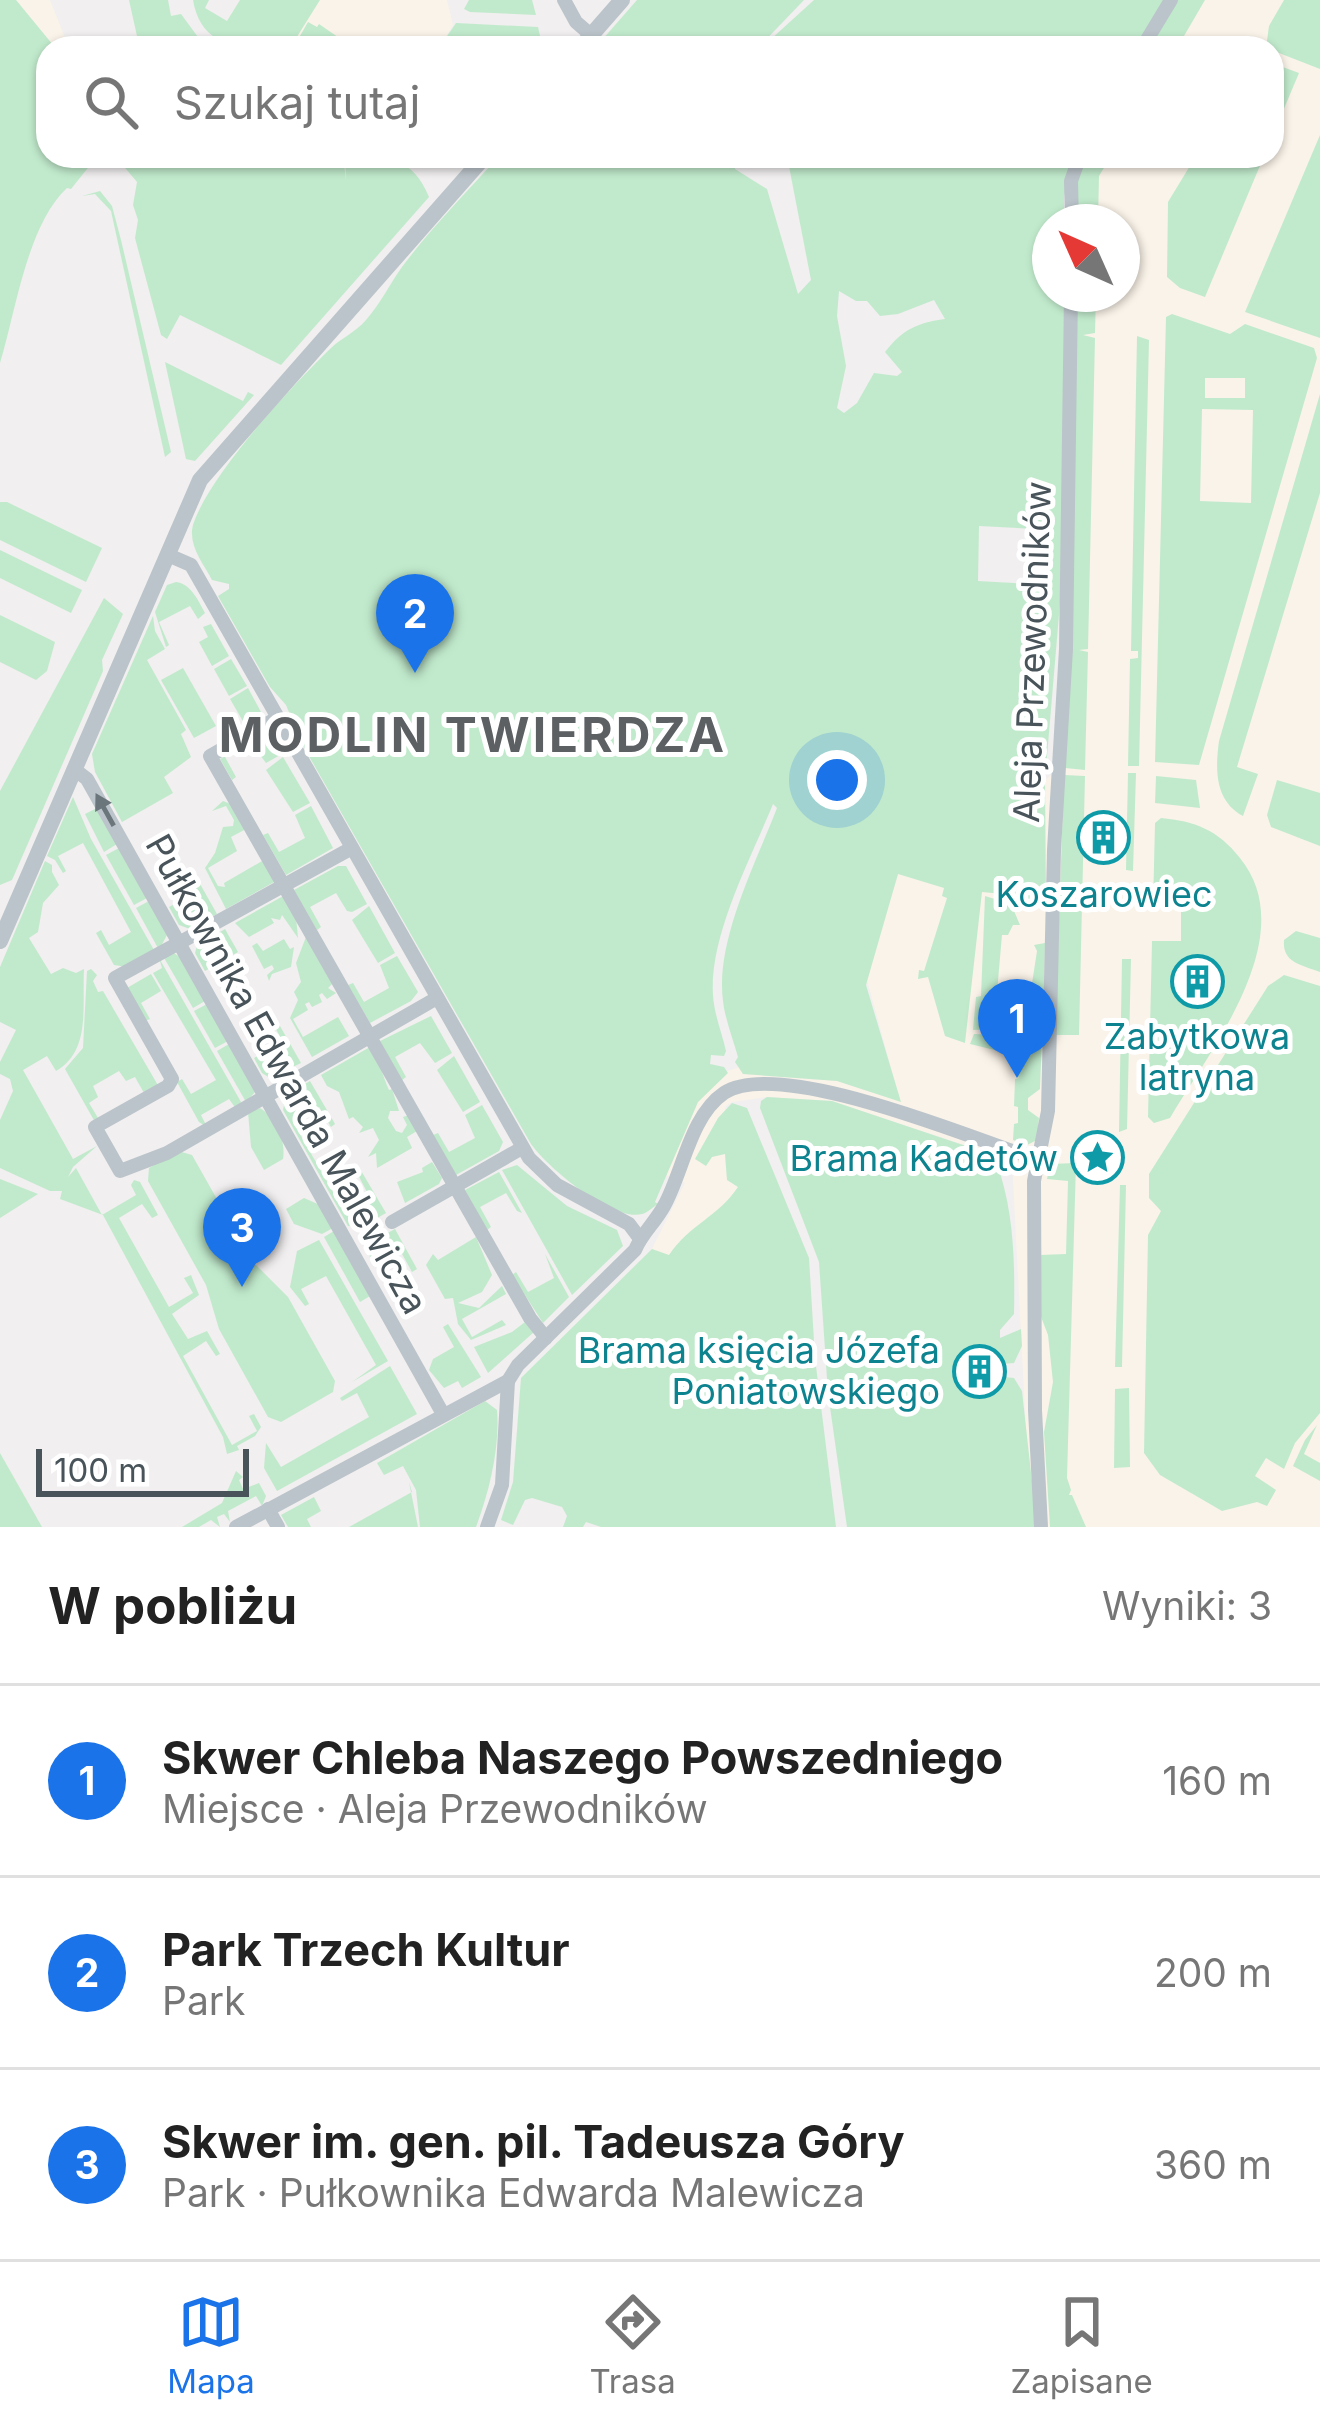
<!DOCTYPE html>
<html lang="pl">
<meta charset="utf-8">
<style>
body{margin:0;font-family:Inter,sans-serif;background:#f2f2f2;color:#222}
.compass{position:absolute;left:1032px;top:204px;width:108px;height:108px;border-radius:50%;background:#fff;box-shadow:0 3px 9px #0004;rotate:315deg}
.scale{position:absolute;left:36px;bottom:30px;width:213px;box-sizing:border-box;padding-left:12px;border:6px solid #48545a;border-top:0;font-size:33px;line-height:42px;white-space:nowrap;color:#48545a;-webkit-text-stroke:9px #fff;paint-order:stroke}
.you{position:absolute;left:837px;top:780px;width:42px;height:42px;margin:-30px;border:9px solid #fff;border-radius:50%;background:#1a73e8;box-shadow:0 0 0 18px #1a73e833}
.badge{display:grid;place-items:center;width:78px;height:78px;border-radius:50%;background:#1a73e8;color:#fff;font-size:39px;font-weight:700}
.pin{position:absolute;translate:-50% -99px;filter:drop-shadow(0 3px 6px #0008)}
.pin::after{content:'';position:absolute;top:63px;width:42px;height:36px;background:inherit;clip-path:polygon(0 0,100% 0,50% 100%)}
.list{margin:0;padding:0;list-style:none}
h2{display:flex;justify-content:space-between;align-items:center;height:156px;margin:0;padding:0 48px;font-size:51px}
h2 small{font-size:39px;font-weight:400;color:#767676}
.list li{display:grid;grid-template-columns:78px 1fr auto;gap:36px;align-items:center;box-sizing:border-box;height:192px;padding:0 48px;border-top:3px solid #e0e0e0}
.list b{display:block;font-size:45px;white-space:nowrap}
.list p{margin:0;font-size:39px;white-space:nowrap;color:#767676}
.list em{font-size:39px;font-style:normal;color:#767676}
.icon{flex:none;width:66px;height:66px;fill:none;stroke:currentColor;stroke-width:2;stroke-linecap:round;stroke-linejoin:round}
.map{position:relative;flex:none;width:1320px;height:1527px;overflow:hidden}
.search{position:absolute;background:#fff;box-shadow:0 3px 9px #0004;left:36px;right:36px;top:36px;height:132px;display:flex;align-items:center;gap:30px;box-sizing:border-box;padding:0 42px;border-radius:36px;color:#767676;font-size:45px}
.sheet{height:732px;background:#fff}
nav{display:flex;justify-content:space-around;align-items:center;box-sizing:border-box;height:168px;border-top:3px solid #e0e0e0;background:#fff;font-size:33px;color:#767676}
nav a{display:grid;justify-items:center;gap:6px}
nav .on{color:#1a73e8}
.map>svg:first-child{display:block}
.commercial{fill:#faf3e9}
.green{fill:#c1eacc;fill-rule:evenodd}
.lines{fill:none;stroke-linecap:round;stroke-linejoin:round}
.minor{stroke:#bbc4ca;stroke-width:14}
.tertiary{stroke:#bbc4ca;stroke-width:16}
.oneway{fill:#6a767c}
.labels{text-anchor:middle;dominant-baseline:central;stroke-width:10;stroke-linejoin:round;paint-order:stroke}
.street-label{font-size:36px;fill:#48545a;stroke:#fff}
.culture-label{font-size:36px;fill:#0d838f;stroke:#fff}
.district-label{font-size:48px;font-weight:bold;letter-spacing:3px;fill:#5c6063;stroke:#fff}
</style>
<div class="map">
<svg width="1320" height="1527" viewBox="0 0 1320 1527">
<rect width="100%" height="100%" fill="#f1efef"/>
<g class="commercial">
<polygon points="16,0 50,0 66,40 53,45"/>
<polygon points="309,0 447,0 453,25 439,48 280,48"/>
<polygon points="1175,0 1320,0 1320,1527 1031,1527 1012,1161 832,1101 767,1097 732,1102 726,1106 712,1157 725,1153 727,1180 738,1187 725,1206 669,1256 652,1249 685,1183 666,1175 698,1102 725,1072 739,1067 743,1074 837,1081 900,1101 866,976 919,809 1045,780 1058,769 1075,294 1122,294 1122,222 1075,222 1083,156 1272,156 1272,48 1147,48"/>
</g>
<g class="green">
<path d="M 0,0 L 16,0 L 53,45 L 66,40 L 69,48 L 48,48 L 48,156 L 92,156 L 91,164 L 71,189 L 67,188 C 27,225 16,311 0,363 Z"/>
<polygon points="129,0 168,0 171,16 181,14 206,48 130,48 139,45"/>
<path d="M 193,0 L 209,0 L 205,8 L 227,21 L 240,0 L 320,0 L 290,48 C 248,48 202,53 193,0 Z"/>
<polygon points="469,0 532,0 536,15 470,12 464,9"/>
<polygon points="637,0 804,0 758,48 595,48"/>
<polygon points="814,0 1165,0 1137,48 780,48 770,40"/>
<polygon points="1175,0 1205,0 1177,48 1147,48"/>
<polygon points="1284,0 1320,0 1320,69 1266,48 1269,26"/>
<polygon points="308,22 317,27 319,24 348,44 352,38 361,46 293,48"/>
<polygon points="456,23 538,27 540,36 529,48 439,48"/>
<polygon points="1272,63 1299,73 1272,137"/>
<polygon points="1320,135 1320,338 1245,312"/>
<path d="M 115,156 L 300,156 L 313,163 L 317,156 L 343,156 L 346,180 L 345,156 C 385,156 412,155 429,197 L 281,365 L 180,315 L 167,339 L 161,335 L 135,238 L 138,220 L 133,205 L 137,182 Z"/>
<path d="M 499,156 L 744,156 L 745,164 L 735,164 L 735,169 L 767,189 L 798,294 L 811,280 L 787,156 L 1074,156 L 1064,196 L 1064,222 L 1050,222 L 1050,294 L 1064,294 L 1064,318 L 1062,579 L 1045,780 L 1046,897 L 1018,902 L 1003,894 L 982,892 L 965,1043 L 945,1036 L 928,977 L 918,979 L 919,970 L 924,971 L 947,898 L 942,896 L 944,888 L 898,874 L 866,985 L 901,1102 L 837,1081 L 743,1074 L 735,1062 L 738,1057 C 733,1039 725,1019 723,1001 C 715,941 756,863 777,808 L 773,804 C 751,858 709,936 713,995 C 714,1014 722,1033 726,1051 L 724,1056 L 711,1055 L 710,1064 L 724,1067 L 728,1073 L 698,1102 L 655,1202 L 658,1204 C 653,1207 647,1213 642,1214 C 612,1222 547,1167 531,1144 L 302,744 L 286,705 L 270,687 L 218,596 L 229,589 L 229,584 L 212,580 C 203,563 186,543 194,522 C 212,472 290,388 330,349 C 341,338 356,332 366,320 C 381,303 389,285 402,267 C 431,228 467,192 499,156 ZM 839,291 L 856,301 L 867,301 L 880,316 L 898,314 L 934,300 L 945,319 C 917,323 903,329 885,352 L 902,372 L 897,376 L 874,373 L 857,403 L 844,413 L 837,408 L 846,366 L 837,316 ZM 979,526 L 1035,529 L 1033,584 L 978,581 Z"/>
<polygon points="1083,156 1111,156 1099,176 1098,222 1075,222 1078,170"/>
<polygon points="1196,156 1264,156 1205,297 1180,288 1167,277 1168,202"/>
<polygon points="100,191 112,206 121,240 171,452 165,457 111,211 95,194 82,196"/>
<polygon points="1075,294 1096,294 1095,333 1083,335 1095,338 1088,649 1079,650 1088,652 1085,770 1065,768"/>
<path d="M 1172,314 L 1230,334 L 1245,324 L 1314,348 L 1317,358 L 1199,765 L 1155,762 L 1166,317 ZM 1205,378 L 1245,378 L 1245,398 L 1205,398 ZM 1202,409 L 1253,410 L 1251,503 L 1200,501 Z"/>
<polygon points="1137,336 1149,340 1139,766 1128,766 1130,659 1138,658 1138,651 1131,651"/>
<polygon points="165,362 243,401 248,392 254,395 195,461 186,459"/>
<path d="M 1320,394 L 1320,493 L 1237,767 L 1258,774 L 1243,816 C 1215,801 1215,770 1219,741 Z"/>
<polygon points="0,502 7,502 102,548 86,582 0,540"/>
<polygon points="0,550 82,590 71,613 0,578"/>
<path d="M 176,582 C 191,584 198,600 205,613 L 198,619 L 190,606 L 159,622 L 169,645 L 166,647 L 155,612 L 167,585 Z"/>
<polygon points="104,598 123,614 102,660 103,671 12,880 0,885 0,791"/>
<polygon points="0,615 55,642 47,671 36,680 0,662"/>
<polygon points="153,616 155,631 165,649 147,660 186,730 181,734 191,757 164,777 173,793 122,822 95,772 92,754"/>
<polygon points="211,624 229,656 212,666 199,642 208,637 203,627"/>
<polygon points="231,659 247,686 229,696 214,669"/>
<polygon points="183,668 216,726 194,738 161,680"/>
<polygon points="248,688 261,712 254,721 244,723 230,699"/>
<polygon points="265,734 270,734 282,754 266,763 251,743 225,757 236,777 232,780 220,759"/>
<polygon points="283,757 310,803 293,812 266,770"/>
<polygon points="1128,773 1136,773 1133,871 1126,870"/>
<polygon points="1064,775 1085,776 1079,1035 1055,1035"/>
<polygon points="1156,776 1196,780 1200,808 1155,803"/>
<polygon points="1277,780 1320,793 1320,846 1271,827 1267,815"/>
<polygon points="73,797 91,839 154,950 127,967 114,965 96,933 101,930 109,945 131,932 83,843 58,856 66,871 63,873 55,860 47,856"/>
<polygon points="223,801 233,805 246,829 231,837 237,851 208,868 218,886 225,887 224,883 264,860 276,881 226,909 205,868 215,853 223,827 233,826 234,820 226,806 212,811"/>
<polygon points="311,806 333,848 286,875 263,835 268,833 279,852 305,838 295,815"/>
<polygon points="97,808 117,844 104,852 85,814"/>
<path d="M 1161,818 C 1195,821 1218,830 1240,858 C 1303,936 1210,1050 1170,1118 L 1154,1123 L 1148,1117 L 1152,941 L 1181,941 L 1181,908 L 1153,907 L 1155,823 Z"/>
<polygon points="119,848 147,898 134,905 106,855"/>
<path d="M 45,861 L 52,865 L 52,872 L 59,885 L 43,903 L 38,932 L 29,938 L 51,974 L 63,968 L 76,973 L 84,969 C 82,1007 91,1051 56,1071 L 47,1056 L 23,1070 L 73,1159 L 97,1146 L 73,1167 L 68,1177 L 76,1168 L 102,1215 L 136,1195 L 131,1185 L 134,1180 L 140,1182 L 158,1215 L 152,1218 L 142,1204 L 119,1218 L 169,1307 L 193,1293 L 184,1278 L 191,1275 L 199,1295 L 172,1314 L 188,1339 L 207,1331 L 220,1354 L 216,1356 L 206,1341 L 183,1356 L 232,1445 L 257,1431 L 249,1416 L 254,1414 L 261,1427 L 255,1436 L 237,1446 L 239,1450 L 227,1454 L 223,1437 L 103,1215 L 60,1199 L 62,1191 L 50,1191 L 0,1168 L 0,1120 L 13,1091 L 10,1079 L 0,1074 L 0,1062 L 16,1030 L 0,1022 L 0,967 Z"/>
<polygon points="338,866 346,866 367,904 352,912 347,911 336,893 310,907 321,927 317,930 294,890"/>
<polygon points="191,868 217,914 190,929 179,925 169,907 186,898 189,903 198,898 187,871"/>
<polygon points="285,895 296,917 298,938 282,915 280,920 271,918 274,923 249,937 235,923"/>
<polygon points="985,896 1011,904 1020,925 1013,925 1008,935 1002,935 997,992 1003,994 1002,1003 1012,1010 997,1029 973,1030 976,997 981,996"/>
<polygon points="149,901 167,935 159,950 136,908"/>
<polygon points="369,906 395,953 378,963 352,920"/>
<polygon points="225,929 238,952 205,971 195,953 197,946"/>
<path d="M 1296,931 L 1320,938 L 1320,972 C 1302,965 1282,963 1284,940 Z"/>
<polygon points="306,937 333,983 328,988 336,993 327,999 322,993 319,995 322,1002 312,1007 309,1002 305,1004 308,1010 293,1019 303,1037 338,1017 349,1036 312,1057 290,1018 298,1000 294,992 301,982 296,963"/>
<polygon points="284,939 290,949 294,947 291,967 272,974 269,981 267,975 274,969 272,965 264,969 252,946 257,943 263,951"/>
<polygon points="1045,943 1044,995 1031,990 1037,951 1034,945"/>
<polygon points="174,953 181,958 205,1001 193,1008 163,956"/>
<polygon points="397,956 418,992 411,1001 370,1023 348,985 353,983 364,1002 389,988 380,965"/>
<polygon points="159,958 241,1102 237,1110 229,1099 201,1115 207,1127 199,1122 177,1082 182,1079 191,1094 216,1080 153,973 162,968"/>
<polygon points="1122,959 1131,959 1127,1129 1119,1132"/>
<polygon points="91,969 97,975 93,981 98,992 103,991 159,1087 144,1093 135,1077 126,1081 119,1071 93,1086 98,1097 89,1103 98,1118 95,1122 65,1069 83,1048 87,971"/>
<polygon points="151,974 161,991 141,1003 150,1019 145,1021 127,988"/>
<polygon points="1284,975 1320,986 1320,1413 1295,1443 1284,1469 1266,1458 1255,1476 1276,1490 1267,1506 1257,1502 1222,1511 1160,1475 1144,1453 1148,1235 1161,1211 1149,1198 1149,1174 1268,986"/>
<polygon points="1032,1003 1043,1010 1040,1089 1028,1098 1028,1110 1039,1118 1037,1140 1027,1145 1013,1140 1014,1124 1018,1123 1018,1107 1014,1106 1015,1079 1019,1078 1015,1074 1016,1038 1021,1038 1016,1034 1019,1005 1025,1010"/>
<polygon points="207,1004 228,1041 215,1048 194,1011"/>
<polygon points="431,1016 452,1053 435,1063 420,1043 395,1057 406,1077 402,1080 380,1041"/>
<polygon points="276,1019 301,1063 270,1078 262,1073 254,1058 283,1042 272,1022"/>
<polygon points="1012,1025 1011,1054 970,1044 974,1034 996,1035"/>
<polygon points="229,1044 255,1092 246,1102 217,1051"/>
<path d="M 370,1047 C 379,1059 383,1077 389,1090 L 392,1089 L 399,1111 L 390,1111 L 388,1118 L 396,1131 L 402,1133 L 407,1125 L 403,1117 L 409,1115 L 417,1131 L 407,1137 L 412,1148 L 377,1168 L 376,1153 L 368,1157 L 379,1140 L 373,1128 L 359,1133 L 363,1127 L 353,1117 L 349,1119 L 339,1092 L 327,1086 L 321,1075 Z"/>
<polygon points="454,1056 480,1102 463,1112 437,1070"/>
<polygon points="310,1081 335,1124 331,1127 319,1107 293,1122 341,1206 367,1192 356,1171 360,1169 386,1213 361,1227 348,1226 283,1110 286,1095"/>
<path d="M 767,1097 L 832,1101 L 966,1146 L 996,1161 C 1014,1210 1015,1261 1014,1314 L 1000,1330 L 1000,1338 L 1021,1329 L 1022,1346 L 1014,1363 L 1002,1364 L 1003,1377 L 1014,1378 L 1022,1391 L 1037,1527 L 847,1527 L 828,1393 L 819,1262 L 760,1108 L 761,1101 Z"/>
<path d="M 732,1103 L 747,1108 L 809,1258 L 815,1358 L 836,1527 L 601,1527 L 586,1522 L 583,1527 L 563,1527 L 567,1516 L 562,1507 L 532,1498 L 525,1500 L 513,1525 L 501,1520 L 513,1482 L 521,1378 L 652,1249 L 669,1255 C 690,1224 718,1217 738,1187 L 727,1180 L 725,1154 L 712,1157 L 706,1166 L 695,1159 L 718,1118 Z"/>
<polygon points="482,1105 503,1142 499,1151 456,1175 433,1135 438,1133 449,1152 475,1138 465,1115"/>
<path d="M 260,1108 C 276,1118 286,1141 283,1159 L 264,1170 L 251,1147 L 248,1112 Z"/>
<polygon points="178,1151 192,1155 252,1261 288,1297 335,1381 333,1392 281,1422 268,1417 219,1329 206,1285 148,1181 149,1168"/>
<polygon points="432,1162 442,1178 439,1184 405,1203 397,1182 423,1172 422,1168"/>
<polygon points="1076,1163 1067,1478 1071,1490 1069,1495 1072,1495 1086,1527 1050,1527 1044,1432 1053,1382 1048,1335 1038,1309 1040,1255 1066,1254 1068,1181 1047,1179 1050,1164"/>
<polygon points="517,1165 567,1206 617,1230 623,1246 572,1295 502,1170"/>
<polygon points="499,1172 522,1213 517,1211 506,1193 480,1207 491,1227 487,1230 465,1190"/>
<polygon points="0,1179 38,1194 0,1218"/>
<polygon points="1120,1185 1126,1185 1122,1367 1115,1367"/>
<polygon points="304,1198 320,1205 333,1228 322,1234 294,1224 286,1209"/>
<polygon points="395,1229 417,1269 412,1272 401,1252 375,1266 366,1250 369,1243"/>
<polygon points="334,1231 370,1296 360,1302 324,1237"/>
<polygon points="476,1237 492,1275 482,1292 458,1303 479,1308 502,1286 506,1294 462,1319 472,1337 502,1320 506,1325 471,1340 458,1324 453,1298 445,1299 426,1265 433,1254 438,1260"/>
<polygon points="319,1240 388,1361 352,1382 376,1365 326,1276 301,1289 309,1304 305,1306 290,1287 297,1251"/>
<polygon points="545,1254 569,1297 543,1323 512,1275 516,1272 528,1292 554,1278"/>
<polygon points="525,1322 534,1332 488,1373 474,1347 512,1332"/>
<polygon points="448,1324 481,1377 462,1388 458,1381 444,1388 429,1370 433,1359 454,1347 443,1327"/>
<polygon points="390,1366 417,1414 277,1491 264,1468 266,1443 281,1467 369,1417 357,1393 342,1401 340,1398"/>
<polygon points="1129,1388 1130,1467 1114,1468 1115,1389"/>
<path d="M 485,1401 L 497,1410 C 500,1446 490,1490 476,1527 L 420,1527 L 416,1490 L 403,1466 L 384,1475 L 377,1463 Z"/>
<polygon points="1317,1425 1304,1454 1320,1463 1320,1481 1293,1466 1305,1440"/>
<polygon points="0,1453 42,1527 0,1527"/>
<polygon points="236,1471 243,1477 239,1480 243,1489 259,1483 266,1496 262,1506 256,1496 228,1511 230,1522 224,1514 217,1517 220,1527 211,1520 199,1527 182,1527 222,1503"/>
<polygon points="409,1482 418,1527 349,1527 412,1492"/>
<polygon points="314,1497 321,1511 307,1519 311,1527 288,1527 281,1515"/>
</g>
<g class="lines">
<g class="minor">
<polyline points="564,0 576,22 591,35"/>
<polyline points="1142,48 1171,0"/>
<polyline points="1072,222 1071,181 1080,156"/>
<polyline points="168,555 191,565 529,1158 557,1185 629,1224 638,1236"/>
<polyline points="277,718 210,756 530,1318 546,1338"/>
<polyline points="74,769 87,779 443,1414"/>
<polyline points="352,848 115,978 172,1079 168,1086 95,1127 120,1171 167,1153 437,998"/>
<polyline points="392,1222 522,1148"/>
<polyline points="268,1509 278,1527"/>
<path d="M 236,1527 L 508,1381 L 518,1365 L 635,1250 C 642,1233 654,1224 664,1206 C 683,1172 690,1116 724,1093 C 777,1058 959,1133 1018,1153 L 1039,1156"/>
<polyline points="487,1527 502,1485 508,1381"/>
<polyline points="1041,1527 1035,1410 1034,1181 1048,1111 1054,850 1066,649 1071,294"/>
</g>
<g class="tertiary">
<polyline points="580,48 622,0"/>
<polyline points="0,941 200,480 485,156"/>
</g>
</g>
<defs><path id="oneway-solid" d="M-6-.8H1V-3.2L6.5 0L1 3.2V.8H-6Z" transform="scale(3)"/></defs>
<use class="oneway" href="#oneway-solid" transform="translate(105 810) rotate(-119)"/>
<defs>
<symbol id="building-ring" viewBox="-11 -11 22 22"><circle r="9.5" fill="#fff" stroke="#0f9aa8" stroke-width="1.5"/><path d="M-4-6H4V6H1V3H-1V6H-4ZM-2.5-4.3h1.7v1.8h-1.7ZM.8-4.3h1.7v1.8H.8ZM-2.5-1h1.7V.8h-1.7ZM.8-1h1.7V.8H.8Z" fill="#0f9aa8"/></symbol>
<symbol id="sight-ring" viewBox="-11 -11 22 22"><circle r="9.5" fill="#fff" stroke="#0f9aa8" stroke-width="1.5"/><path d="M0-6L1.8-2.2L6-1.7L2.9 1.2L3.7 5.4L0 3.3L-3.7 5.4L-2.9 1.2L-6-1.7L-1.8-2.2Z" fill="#0f9aa8"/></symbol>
</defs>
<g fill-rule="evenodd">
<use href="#building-ring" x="1074" y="808" width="59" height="59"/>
<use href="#building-ring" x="1168" y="952" width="59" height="59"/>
<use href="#sight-ring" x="1068" y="1128" width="59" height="59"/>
<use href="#building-ring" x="950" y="1342" width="59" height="59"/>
</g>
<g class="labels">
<g class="street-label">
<text transform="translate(1032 652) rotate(-88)">Aleja Przewodników</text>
<text transform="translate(287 1074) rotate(61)">Pułkownika Edwarda Malewicza</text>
</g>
<g class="culture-label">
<text x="1104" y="894">Koszarowiec</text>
<text x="1197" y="1036">Zabytkowa<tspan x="1197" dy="41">latryna</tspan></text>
<text x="1058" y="1158" text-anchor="end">Brama Kadetów</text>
<text x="940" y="1350" text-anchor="end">Brama księcia Józefa<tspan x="940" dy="41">Poniatowskiego</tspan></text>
</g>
<g class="district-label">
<text x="473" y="734">MODLIN TWIERDZA</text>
</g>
</g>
</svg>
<svg class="compass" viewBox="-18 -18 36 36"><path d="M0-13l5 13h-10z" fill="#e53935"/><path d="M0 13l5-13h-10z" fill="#767676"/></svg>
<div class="scale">100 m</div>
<div class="you"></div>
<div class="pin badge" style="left:1017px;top:1078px">1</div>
<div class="pin badge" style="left:415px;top:673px">2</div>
<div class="pin badge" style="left:242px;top:1287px">3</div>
<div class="search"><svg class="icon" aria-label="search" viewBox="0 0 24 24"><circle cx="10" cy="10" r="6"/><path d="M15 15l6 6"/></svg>Szukaj tutaj</div>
</div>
<section class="sheet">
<h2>W pobliżu<small>Wyniki: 3</small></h2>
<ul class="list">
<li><span class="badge">1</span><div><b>Skwer Chleba Naszego Powszedniego</b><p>Miejsce · Aleja Przewodników</p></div><em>160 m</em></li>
<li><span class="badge">2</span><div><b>Park Trzech Kultur</b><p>Park</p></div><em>200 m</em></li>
<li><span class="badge">3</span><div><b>Skwer im. gen. pil. Tadeusza Góry</b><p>Park · Pułkownika Edwarda Malewicza</p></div><em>360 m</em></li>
</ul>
</section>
<nav>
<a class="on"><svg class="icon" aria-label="map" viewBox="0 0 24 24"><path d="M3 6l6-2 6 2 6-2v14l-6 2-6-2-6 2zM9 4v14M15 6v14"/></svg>Mapa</a>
<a><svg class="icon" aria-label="directions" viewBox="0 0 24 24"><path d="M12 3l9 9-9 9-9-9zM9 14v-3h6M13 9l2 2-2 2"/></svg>Trasa</a>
<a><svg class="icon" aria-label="saved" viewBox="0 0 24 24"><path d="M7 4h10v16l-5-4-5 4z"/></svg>Zapisane</a>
</nav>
